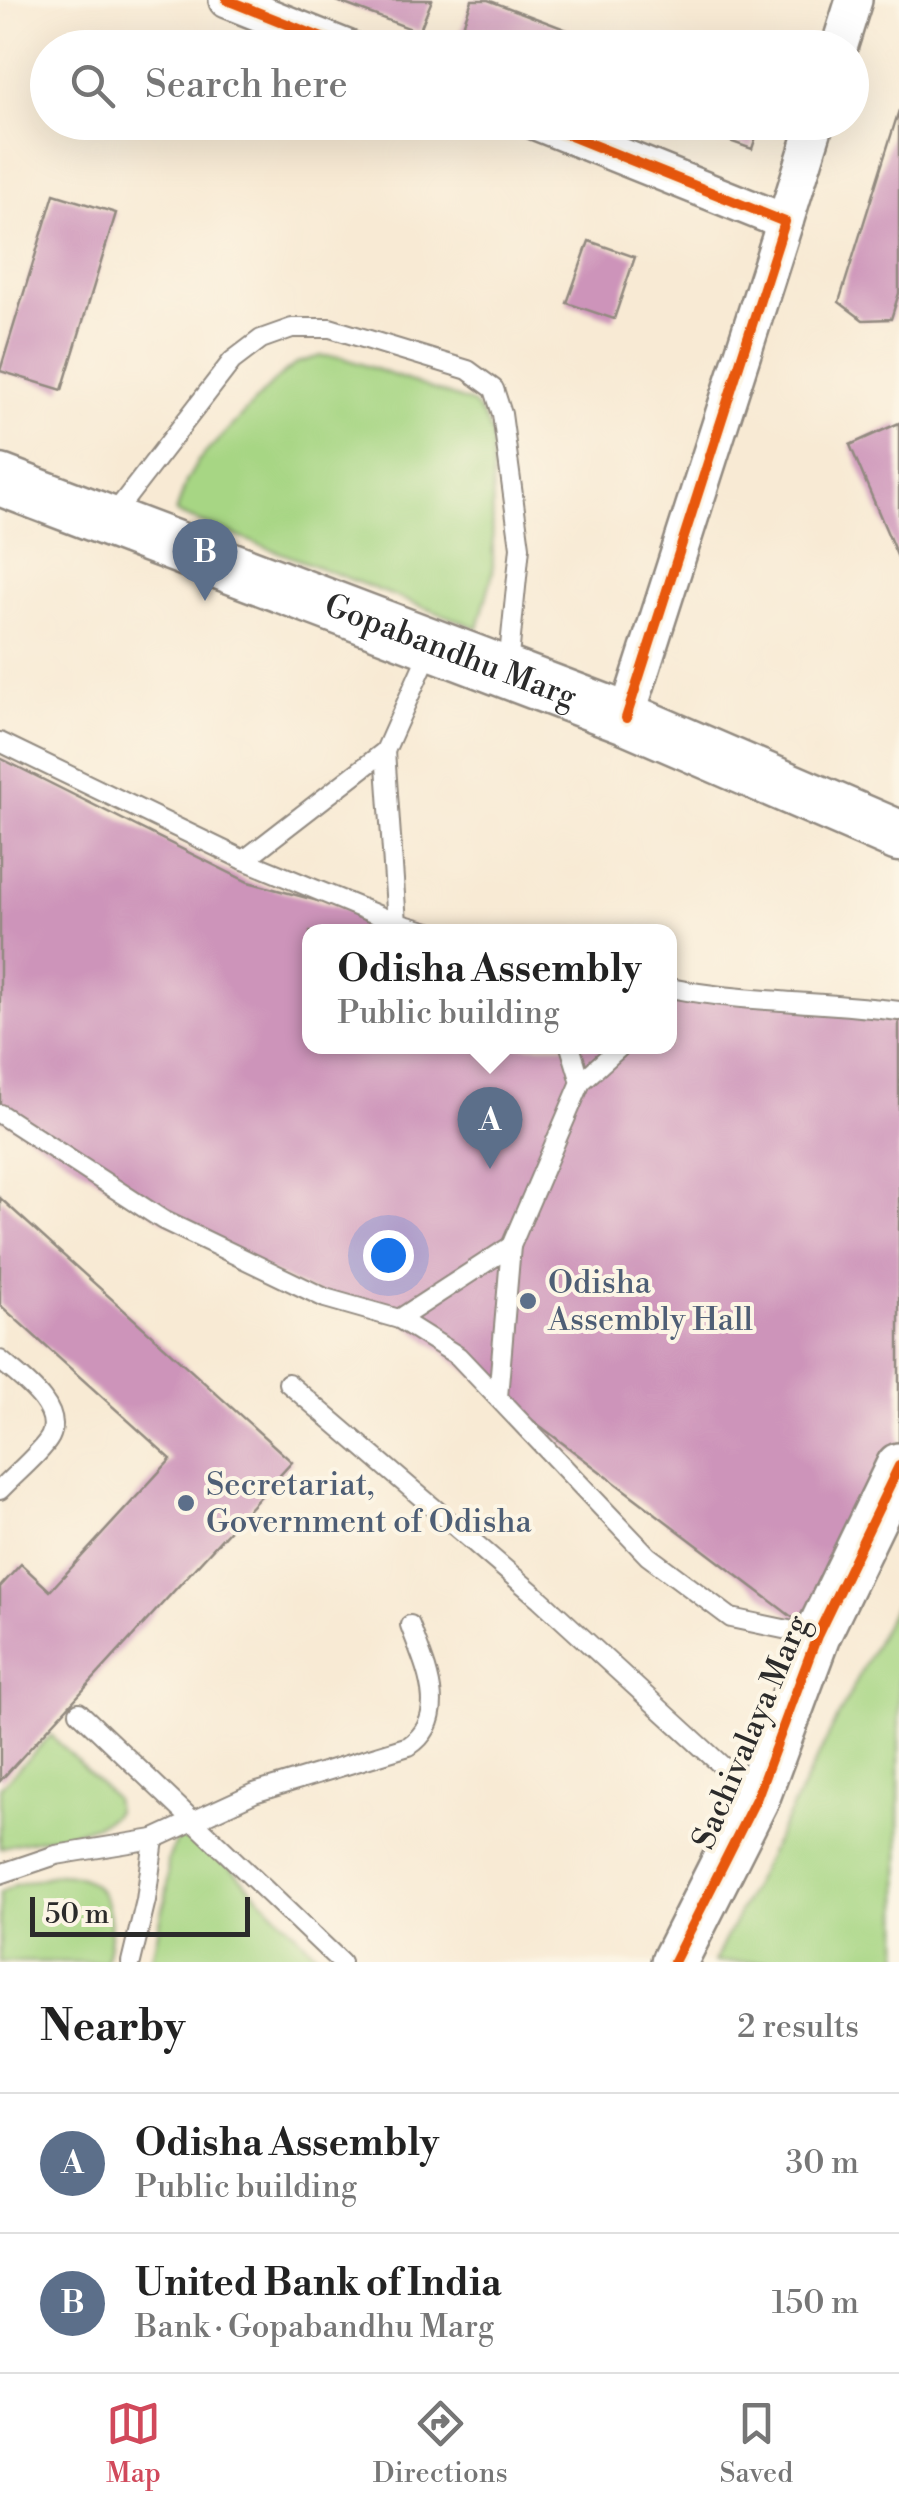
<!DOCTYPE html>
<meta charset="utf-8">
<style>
body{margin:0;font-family:"Libre Bodoni",serif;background:#f6f6f6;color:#222}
.scale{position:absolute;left:30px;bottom:25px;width:220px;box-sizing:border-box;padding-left:10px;border:5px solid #2b2b2b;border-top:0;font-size:28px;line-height:35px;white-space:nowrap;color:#2b2b2b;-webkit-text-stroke:8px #fcf5e5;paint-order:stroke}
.you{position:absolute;left:388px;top:1255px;width:35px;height:35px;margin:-25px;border:8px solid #fff;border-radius:50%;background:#1a73e8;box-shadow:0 0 0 15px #1a73e833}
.badge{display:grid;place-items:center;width:65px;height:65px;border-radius:50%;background:#d1495b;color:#fff;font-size:32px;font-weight:700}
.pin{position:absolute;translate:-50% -82px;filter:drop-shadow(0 2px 5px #0008)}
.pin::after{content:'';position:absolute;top:52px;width:35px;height:30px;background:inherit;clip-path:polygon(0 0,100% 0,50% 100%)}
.popup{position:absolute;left:302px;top:924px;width:375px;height:130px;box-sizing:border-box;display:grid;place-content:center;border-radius:20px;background:#fff;filter:drop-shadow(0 2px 8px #0005);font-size:32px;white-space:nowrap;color:#767676}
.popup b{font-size:38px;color:#222}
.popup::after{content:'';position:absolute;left:50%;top:100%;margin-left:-20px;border:20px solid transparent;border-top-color:#fff}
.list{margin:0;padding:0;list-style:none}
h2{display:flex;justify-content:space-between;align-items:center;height:130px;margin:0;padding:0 40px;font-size:42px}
h2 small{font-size:32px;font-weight:400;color:#767676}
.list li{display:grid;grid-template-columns:65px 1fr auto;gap:30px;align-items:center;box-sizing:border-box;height:140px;padding:0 40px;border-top:2px solid #e0e0e0}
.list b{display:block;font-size:38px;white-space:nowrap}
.list p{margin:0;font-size:32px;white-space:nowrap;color:#767676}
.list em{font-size:32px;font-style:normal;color:#767676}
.icon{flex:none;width:55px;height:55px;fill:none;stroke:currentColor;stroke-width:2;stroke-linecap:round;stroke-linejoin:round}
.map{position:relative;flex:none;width:899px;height:1962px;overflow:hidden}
.search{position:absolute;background:#fff;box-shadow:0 10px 40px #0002;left:30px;right:30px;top:30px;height:110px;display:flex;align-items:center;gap:25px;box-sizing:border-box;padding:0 35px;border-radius:55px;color:#767676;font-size:38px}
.sheet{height:410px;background:#fff}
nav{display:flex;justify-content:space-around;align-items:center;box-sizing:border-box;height:140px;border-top:2px solid #e0e0e0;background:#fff;font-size:28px;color:#767676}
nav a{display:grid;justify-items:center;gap:5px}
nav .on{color:#d1495b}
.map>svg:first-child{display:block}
.green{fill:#a7d684;stroke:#698058;stroke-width:2.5}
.building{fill:#cd94ba}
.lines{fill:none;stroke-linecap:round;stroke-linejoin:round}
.service-casing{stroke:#928a80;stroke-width:22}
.minor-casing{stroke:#928a80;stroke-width:40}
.tertiary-casing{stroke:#928a80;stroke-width:50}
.secondary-casing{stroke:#928a80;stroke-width:55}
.service{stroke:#fff;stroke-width:18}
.minor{stroke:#fff;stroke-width:35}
.tertiary{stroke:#fff;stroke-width:45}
.secondary{stroke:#fff;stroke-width:50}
.cycleway-casing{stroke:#fcf5e5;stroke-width:16}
.cycleway{stroke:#e8590c;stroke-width:10}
.service-dot{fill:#5c6f8a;stroke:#fcf5e5;stroke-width:4}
.labels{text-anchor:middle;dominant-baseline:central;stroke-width:8;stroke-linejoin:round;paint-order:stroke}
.street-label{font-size:32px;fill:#2b2b2b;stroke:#fcf5e5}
.service-label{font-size:32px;fill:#4e5e75;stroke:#fcf5e5;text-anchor:start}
</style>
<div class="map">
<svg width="899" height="1962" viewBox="0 0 899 1962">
<rect width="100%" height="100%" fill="#fcf5e5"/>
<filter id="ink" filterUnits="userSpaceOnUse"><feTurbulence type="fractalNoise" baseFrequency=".01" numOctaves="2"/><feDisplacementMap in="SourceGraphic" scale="20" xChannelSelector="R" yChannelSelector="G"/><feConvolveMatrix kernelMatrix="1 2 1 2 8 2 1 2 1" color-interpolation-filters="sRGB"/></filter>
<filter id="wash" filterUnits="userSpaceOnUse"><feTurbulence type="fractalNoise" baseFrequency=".0048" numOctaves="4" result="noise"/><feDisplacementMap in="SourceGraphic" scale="40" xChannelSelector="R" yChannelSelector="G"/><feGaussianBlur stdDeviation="2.25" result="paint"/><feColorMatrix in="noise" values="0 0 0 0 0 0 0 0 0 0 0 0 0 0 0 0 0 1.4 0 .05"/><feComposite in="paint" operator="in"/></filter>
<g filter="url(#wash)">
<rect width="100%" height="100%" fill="#f8ead4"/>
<g class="green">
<polygon points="321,356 341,357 472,403 483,416 492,435 493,572 478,628 176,513 186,482 198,461 278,378 297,363"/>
<polygon points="899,1597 899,1962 714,1962"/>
<path d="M 51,1735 L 114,1798 L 116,1811 C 100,1834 28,1839 0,1848 L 0,1787 Z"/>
<polygon points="193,1835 202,1839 325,1962 151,1962 167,1892 168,1860 176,1839"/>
<path d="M 58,1874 C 112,1875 117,1919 105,1962 L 0,1962 L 0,1893 L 15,1885 Z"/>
</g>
<g id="blocks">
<g class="building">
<polygon points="334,0 432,0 419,32"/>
<polygon points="472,0 488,0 599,42 597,48 455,48"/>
<polygon points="899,110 899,293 891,319 863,320 839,302"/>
<polygon points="708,122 761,122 752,149 704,132"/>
<polygon points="54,194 116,213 62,390 0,371"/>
<polygon points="589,241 635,257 614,319 567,303"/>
<polygon points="899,423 899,560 850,445"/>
<polygon points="0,758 248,882 425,930 310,932 310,1046 670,1046 670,988 899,1011 899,1446 817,1636 399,1319 325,1298 163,1220 0,1118"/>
<polygon points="0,1198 292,1462 0,1781 0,1587 21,1564 50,1591 171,1459 0,1305"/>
</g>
</g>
</g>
<g filter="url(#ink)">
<use href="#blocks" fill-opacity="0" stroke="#928a80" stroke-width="2.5"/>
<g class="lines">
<defs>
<g id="service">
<polyline points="110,519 232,361 261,339 292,328 330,328 468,370 494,389 502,414 520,547 508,667"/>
<polyline points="0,742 244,860"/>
<polyline points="385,751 397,923 429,932"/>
<polyline points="397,923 244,860 385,751 432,645"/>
<path d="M 670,988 C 746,1003 823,1001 899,1011"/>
<polyline points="570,1046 581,1082"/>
<polyline points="0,1114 163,1220 325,1298 399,1319 458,1356 648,1556 731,1618 817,1636"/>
<polyline points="511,1246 581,1082 621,1046"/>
<polyline points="399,1319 511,1246 498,1397"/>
<path d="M 0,1360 C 18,1376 65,1407 50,1437 C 42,1452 13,1476 0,1490"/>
<polyline points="288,1383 540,1599 755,1796"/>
<polyline points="79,1712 341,1962"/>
<path d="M 0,1874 L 56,1855 L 154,1839 L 254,1793 L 409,1746 C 452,1717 424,1664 410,1625"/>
<polyline points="131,1962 146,1900 154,1839"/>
</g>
<g id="minor">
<polyline points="227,0 347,48"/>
<polyline points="839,48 854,0"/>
<polyline points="536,122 785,222 626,718"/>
<polyline points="785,222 816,122"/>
</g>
<polyline id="tertiary" points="674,1962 757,1797 817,1636 899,1466"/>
<g id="secondary">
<path id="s1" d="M 0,480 L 626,718 L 899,836"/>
</g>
</defs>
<use href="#service" class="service-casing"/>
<use href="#minor" class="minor-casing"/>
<use href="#tertiary" class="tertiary-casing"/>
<use href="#secondary" class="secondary-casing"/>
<use href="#service" class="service"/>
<use href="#minor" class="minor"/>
<use href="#tertiary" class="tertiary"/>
<use href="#secondary" class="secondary"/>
<defs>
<g id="cycleway">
<polyline points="227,0 347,48"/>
<polyline points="536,122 785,222 626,718"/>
<polyline points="674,1962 757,1797 817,1636 899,1466"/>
</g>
</defs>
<use href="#cycleway" class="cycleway-casing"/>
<use href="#cycleway" class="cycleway"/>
</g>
</g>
<g class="service-dot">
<circle cx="528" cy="1301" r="10"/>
<circle cx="186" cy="1503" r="10"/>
</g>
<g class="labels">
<g class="street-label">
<text stroke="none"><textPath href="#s1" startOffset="482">Gopabandhu Marg</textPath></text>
<text transform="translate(751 1732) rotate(-67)">Sachivalaya Marg</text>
</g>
<g class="service-label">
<text x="548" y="1283">Odisha<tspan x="548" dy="37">Assembly Hall</tspan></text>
<text x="206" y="1485">Secretariat,<tspan x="206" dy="37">Government of Odisha</tspan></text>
</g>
</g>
</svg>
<div class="scale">50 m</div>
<div class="you"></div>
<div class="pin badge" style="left:490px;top:1169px;background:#5c6f8a">A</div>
<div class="popup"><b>Odisha Assembly</b>Public building</div>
<div class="pin badge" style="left:205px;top:601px;background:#5c6f8a">B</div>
<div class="search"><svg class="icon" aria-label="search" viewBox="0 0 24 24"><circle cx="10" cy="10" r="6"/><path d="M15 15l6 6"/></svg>Search here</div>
</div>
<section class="sheet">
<h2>Nearby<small>2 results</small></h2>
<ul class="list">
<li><span class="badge" style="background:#5c6f8a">A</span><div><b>Odisha Assembly</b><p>Public building</p></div><em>30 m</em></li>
<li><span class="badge" style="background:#5c6f8a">B</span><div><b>United Bank of India</b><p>Bank · Gopabandhu Marg</p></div><em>150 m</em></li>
</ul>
</section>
<nav>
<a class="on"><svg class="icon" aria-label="map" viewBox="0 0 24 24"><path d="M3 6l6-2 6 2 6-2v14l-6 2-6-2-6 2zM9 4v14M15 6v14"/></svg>Map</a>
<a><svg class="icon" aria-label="directions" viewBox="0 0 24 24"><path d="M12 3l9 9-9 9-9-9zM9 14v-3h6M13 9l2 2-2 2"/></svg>Directions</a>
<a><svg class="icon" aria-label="saved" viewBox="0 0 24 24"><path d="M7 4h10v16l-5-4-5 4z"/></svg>Saved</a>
</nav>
